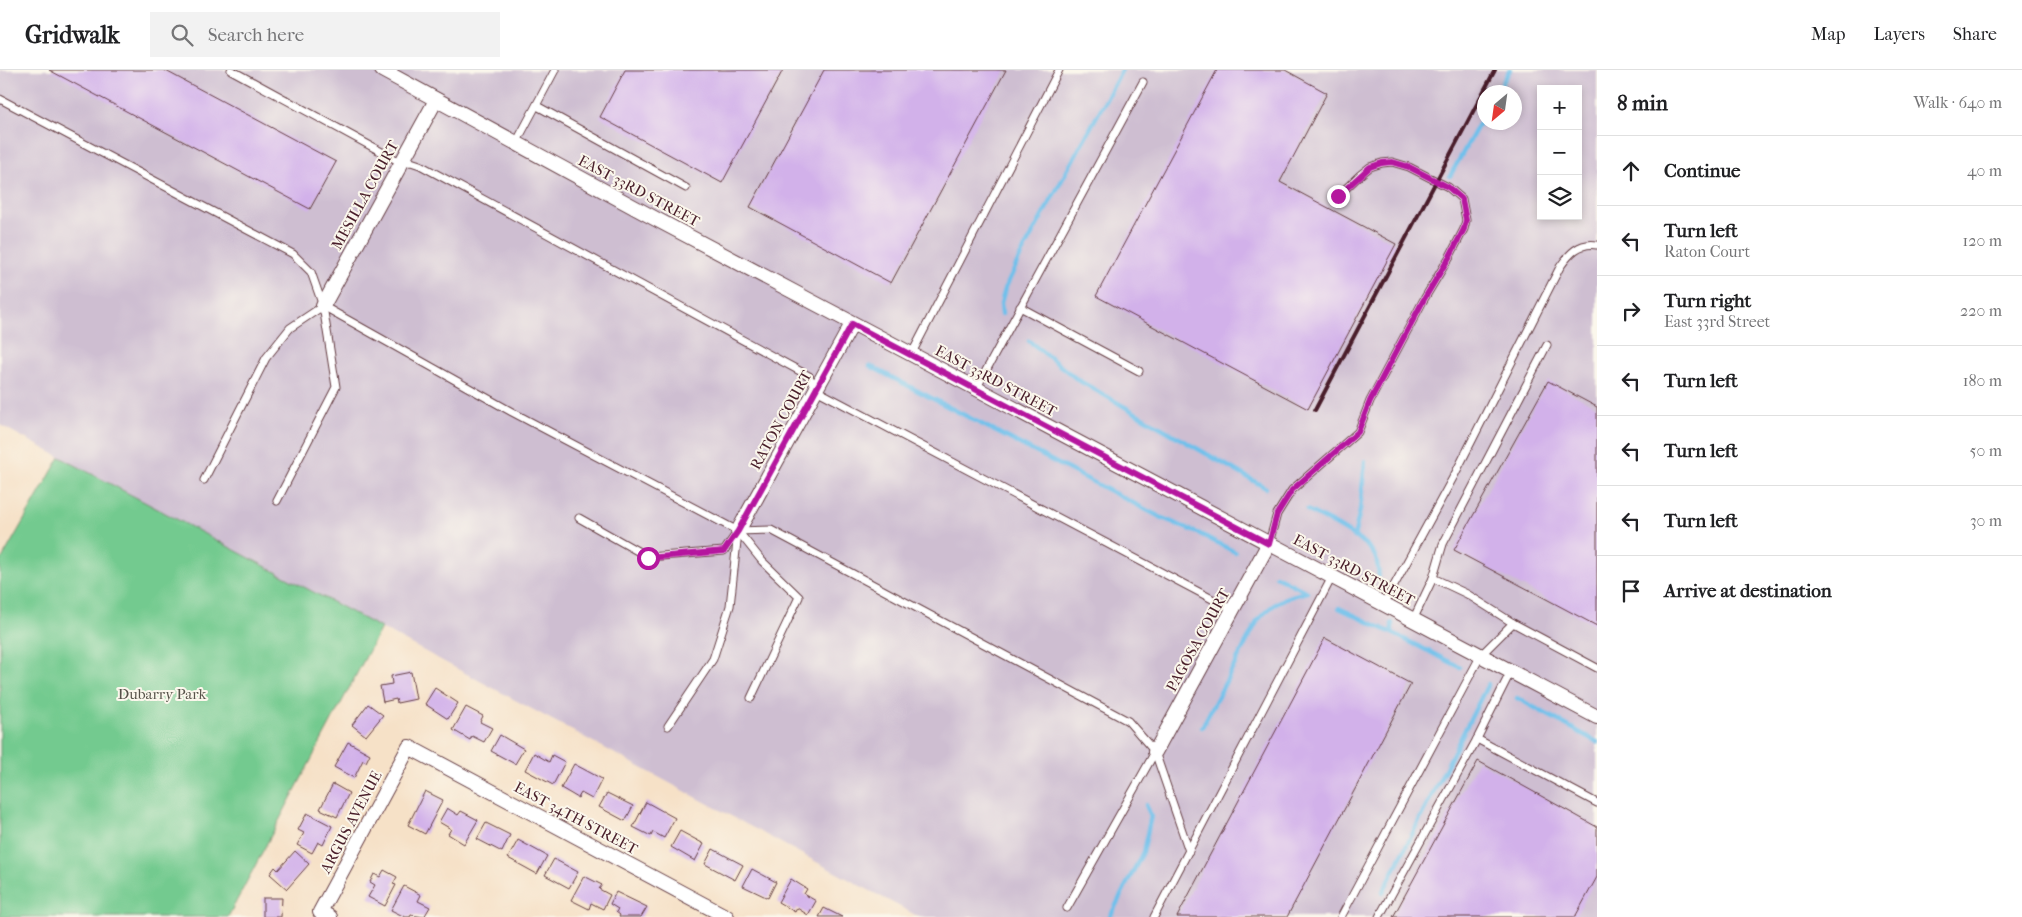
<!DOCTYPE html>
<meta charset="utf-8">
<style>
body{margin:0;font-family:"IM FELL French Canon",serif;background:#f2f2f2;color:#202124}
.controls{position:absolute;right:15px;top:15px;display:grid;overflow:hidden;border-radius:0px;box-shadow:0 2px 8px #0003}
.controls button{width:45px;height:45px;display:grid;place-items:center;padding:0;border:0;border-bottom:1px solid #e0e0e0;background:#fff;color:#202124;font:25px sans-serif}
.compass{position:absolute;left:1477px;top:15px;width:45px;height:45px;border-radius:50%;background:#fff;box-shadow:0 2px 8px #0003;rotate:209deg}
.stop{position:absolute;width:15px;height:15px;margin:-11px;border:4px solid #b5179e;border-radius:50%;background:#fff}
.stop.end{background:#b5179e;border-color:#fff;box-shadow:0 1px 5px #0008}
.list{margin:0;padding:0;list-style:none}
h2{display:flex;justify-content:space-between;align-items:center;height:65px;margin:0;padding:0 20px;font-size:21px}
h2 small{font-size:16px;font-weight:400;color:#757577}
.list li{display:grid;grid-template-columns:32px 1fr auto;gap:15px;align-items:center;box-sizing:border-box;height:70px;padding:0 20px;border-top:1px solid #e0e0e0}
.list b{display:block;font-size:19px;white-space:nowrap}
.list p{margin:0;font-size:16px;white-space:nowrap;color:#757577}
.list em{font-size:16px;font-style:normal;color:#757577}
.icon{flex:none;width:28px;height:28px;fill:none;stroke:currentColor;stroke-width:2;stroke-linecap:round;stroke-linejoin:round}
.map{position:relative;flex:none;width:1597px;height:847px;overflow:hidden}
header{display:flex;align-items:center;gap:30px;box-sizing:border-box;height:70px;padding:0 25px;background:#fff;border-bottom:1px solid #e0e0e0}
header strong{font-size:24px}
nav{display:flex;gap:28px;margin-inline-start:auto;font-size:18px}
.search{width:350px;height:45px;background:#f2f2f2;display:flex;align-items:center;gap:12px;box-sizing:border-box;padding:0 18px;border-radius:0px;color:#757577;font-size:19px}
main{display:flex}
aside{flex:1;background:#fff}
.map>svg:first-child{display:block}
.industrial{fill:#cebed1;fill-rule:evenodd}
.green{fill:#73ca8f;stroke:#5e745d}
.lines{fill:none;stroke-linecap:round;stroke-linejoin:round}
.stream{stroke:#70c0eb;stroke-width:4.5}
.building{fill:#d2b1ea}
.lane-casing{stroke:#643c42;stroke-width:9}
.street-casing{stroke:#643c42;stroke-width:16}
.lane{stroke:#fff;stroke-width:7}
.street{stroke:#fff;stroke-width:14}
.rail{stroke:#4a1f2b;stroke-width:4}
.route{stroke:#b5179e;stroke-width:6}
.labels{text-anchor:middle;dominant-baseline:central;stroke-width:4;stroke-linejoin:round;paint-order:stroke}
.street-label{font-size:15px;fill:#4a1f2b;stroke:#fbf7ec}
.park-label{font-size:15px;fill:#565249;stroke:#fbf7ec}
</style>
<header>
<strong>Gridwalk</strong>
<div class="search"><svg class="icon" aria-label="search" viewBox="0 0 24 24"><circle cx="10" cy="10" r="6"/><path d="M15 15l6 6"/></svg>Search here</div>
<nav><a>Map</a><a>Layers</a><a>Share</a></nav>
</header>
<main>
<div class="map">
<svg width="1597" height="847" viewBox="0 0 1597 847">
<rect width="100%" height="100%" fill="#fbf7ec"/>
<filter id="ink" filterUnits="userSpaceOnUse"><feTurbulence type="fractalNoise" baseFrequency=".02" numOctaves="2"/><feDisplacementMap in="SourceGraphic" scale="10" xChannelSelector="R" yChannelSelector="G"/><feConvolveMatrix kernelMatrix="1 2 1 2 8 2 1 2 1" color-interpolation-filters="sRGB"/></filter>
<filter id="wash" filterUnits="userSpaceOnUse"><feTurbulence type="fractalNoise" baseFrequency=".0096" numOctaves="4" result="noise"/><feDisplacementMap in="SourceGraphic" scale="20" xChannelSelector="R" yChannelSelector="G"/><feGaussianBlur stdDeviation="1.12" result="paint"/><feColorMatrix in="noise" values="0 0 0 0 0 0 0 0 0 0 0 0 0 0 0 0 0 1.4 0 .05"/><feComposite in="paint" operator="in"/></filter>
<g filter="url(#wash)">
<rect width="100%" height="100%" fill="#f6e1c7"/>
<path class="industrial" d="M 0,0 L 1597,0 L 1597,847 L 919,847 L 381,558 L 0,355 ZM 1541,19 L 1578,19 L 1578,146 L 1541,146 ZM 1484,22 L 1514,22 L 1514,52 L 1484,52 Z"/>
<polygon class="green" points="60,387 381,558 228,847 0,847 0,492"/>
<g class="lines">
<g class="stream">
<polyline points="1497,22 1510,0"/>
<polyline points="1450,106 1484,45"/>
<polyline points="1002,244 1001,233 1005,219 1021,185 1122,0"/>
<polyline points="1029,271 1078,310 1266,418"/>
<polyline points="870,296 1160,447 1200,464 1235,482"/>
<path d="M 1307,440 C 1323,448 1369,470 1375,486 C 1378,492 1378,500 1379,506"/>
<polyline points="1354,467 1360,440 1365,391"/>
<polyline points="1276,506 1307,522"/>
<polyline points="1339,538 1392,563"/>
<polyline points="1392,553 1392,563 1460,597"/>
<polyline points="1517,628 1597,672"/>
<path d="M 1202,657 L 1258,550 C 1274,532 1284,527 1307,522"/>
<polyline points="1383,822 1488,614"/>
<polyline points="1110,847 1143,782 1151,746 1146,735"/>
</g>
</g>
<g id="blocks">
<g class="building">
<polygon points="49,0 164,0 336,92 310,139"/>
<polygon points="625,0 783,0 722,113 600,47"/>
<polygon points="824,0 1006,0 891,213 750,137"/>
<polygon points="1217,0 1285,0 1327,23 1280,112 1396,174 1308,339 1096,226"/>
<polygon points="1548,311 1597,337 1597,556 1454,480"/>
<polygon points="1325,568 1411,614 1287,847 1177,847"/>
<polygon points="411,602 416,629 397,633 396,629 383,632 380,616 392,614 391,606"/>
<polygon points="435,618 458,633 448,649 425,634"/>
<polygon points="368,634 383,645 366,666 352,655"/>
<polygon points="466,637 483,646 480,652 492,658 484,672 472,666 470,670 453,660"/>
<polygon points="500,665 524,679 515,694 491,681"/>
<polygon points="348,672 370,684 366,692 363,690 354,708 334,697"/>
<polygon points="534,683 549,692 552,685 565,692 553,715 525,700"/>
<polygon points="1478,691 1597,757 1597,807 1575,847 1393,847"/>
<polygon points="574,694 602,709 592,729 581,723 578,728 561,718"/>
<polygon points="333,714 349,723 337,747 320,739"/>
<polygon points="425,721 443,730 425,764 408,755"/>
<polygon points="607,723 633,736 625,751 599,737"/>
<polygon points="646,732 675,748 664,768 653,762 651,766 633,757"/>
<polygon points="447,738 458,745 461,741 478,750 464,774 448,764 451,759 439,752"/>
<polygon points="307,743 332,756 323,775 318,772 312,783 297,775 304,763 298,760"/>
<polygon points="486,753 510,765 502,782 477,769"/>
<polygon points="680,761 704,774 695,791 671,777"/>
<polygon points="518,770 547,786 537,804 508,788"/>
<polygon points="713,779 743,795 735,810 705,794"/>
<polygon points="295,781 309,794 287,819 270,804 275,797 278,800"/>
<polygon points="554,789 578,802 569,818 545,805"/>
<polygon points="752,799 776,812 768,828 743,816"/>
<polygon points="384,800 397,807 393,814 396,815 385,836 368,827 375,815 370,812 374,804 380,807"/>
<polygon points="584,806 602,815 599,819 610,825 603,839 591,833 589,839 571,830"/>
<polygon points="791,809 807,819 804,824 816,831 808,845 797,838 795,842 778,832"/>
<polygon points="404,816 421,825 418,831 430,837 424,847 411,845 410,847 405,847 391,840"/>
<polygon points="616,822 647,837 641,847 619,847 620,845 616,842 618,839 610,834"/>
<polygon points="263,828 282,828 281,847 263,847"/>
<polygon points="824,838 842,847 819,847"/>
</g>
</g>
</g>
<g filter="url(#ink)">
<use href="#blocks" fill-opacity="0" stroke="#643c42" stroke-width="1"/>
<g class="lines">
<defs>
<g id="lane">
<polyline points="231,0 402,93 411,92 420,95 809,306 816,320 1233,540"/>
<polyline points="0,29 293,184 311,202 323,236 336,317 277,431"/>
<polyline points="537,36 686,118"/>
<polyline points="516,73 555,0"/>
<polyline points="323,236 512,342 738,461 724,481 648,487 579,448"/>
<polyline points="1020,237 1139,301"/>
<polyline points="911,285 1059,0"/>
<polyline points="976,319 1143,12"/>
<polyline points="204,410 266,288 290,258 323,236"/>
<polyline points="738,461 771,460 1128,651 1155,682 1189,781"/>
<polyline points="738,461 762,491 799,527 751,628"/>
<polyline points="1269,473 1277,444 1292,420 1358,362 1370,331 1423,231 1450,186 1464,159 1466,150 1462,129 1448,117 1409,97 1392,92 1382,93 1370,97 1360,105 1338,126"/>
<polyline points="1433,508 1443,474 1547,275"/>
<path d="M 1384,534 L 1455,404 L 1560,197 C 1569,184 1579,172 1597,175"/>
<polyline points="1413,550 1433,508 1467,524 1513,553 1597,598"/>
<polyline points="668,656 713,589 730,536 738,462"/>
<polyline points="1477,669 1597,733"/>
<polyline points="1067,838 1155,682"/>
<polyline points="1154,847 1332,507"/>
<polyline points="1341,847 1481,585 1513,553"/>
<polyline points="1379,847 1477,669 1511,601"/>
</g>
<g id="street">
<polyline points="382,0 654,148 1597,647"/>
<polyline points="323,236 436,30"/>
<polyline points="738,461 852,254"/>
<polyline points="1155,682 1269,473"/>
<polyline points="330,847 320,842 409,677 727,847"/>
</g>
</defs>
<use href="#lane" class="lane-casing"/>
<use href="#street" class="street-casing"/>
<use href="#lane" class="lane"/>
<use href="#street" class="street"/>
<polyline class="rail" points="1315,340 1495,0"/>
</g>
</g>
<g class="lines" filter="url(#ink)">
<polyline class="route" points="648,488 724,481 738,461 852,254 1269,474 1277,444 1292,420 1358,362 1370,331 1423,231 1450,186 1464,159 1466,150 1462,129 1448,117 1409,97 1392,92 1382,93 1370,97 1338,126"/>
</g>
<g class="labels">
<g class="street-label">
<text transform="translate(639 121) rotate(28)">EAST 33RD STREET</text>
<text transform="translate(365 125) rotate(-61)">MESILLA COURT</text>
<text transform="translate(996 311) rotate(28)">EAST 33RD STREET</text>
<text transform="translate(781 350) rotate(-61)">RATON COURT</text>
<text transform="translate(1354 500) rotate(28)">EAST 33RD STREET</text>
<text transform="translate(1198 570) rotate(-61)">PAGOSA COURT</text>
<text transform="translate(576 748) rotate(28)">EAST 34TH STREET</text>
<text transform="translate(351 752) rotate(-62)">ARGUS AVENUE</text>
</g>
<g class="park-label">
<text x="162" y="624">Dubarry Park</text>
</g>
</g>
</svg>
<div class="controls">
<button>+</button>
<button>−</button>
<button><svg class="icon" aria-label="layers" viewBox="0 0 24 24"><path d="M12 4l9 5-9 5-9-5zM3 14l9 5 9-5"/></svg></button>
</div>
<svg class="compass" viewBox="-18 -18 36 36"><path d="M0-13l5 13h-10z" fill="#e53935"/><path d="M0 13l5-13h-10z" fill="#757577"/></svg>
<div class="stop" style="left:648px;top:488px"></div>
<div class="stop end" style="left:1338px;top:126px"></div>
</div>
<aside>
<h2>8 min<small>Walk · 640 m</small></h2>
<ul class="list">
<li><svg class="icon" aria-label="ahead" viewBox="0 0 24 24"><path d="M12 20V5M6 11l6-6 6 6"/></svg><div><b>Continue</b></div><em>40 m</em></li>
<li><svg class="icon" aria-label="left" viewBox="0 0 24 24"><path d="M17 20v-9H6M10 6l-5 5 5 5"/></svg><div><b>Turn left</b><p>Raton Court</p></div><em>120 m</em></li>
<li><svg class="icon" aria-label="right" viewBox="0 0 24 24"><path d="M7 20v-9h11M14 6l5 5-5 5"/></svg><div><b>Turn right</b><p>East 33rd Street</p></div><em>220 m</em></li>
<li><svg class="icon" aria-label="left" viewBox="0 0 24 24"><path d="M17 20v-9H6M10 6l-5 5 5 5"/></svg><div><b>Turn left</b></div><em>180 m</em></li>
<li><svg class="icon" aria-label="left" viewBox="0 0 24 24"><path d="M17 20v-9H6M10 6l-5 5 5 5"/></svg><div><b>Turn left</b></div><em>50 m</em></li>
<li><svg class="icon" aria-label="left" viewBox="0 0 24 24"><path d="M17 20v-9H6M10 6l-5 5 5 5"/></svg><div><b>Turn left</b></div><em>30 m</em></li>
<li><svg class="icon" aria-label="arrive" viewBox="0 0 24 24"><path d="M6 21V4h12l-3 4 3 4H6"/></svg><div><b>Arrive at destination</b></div></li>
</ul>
</aside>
</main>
